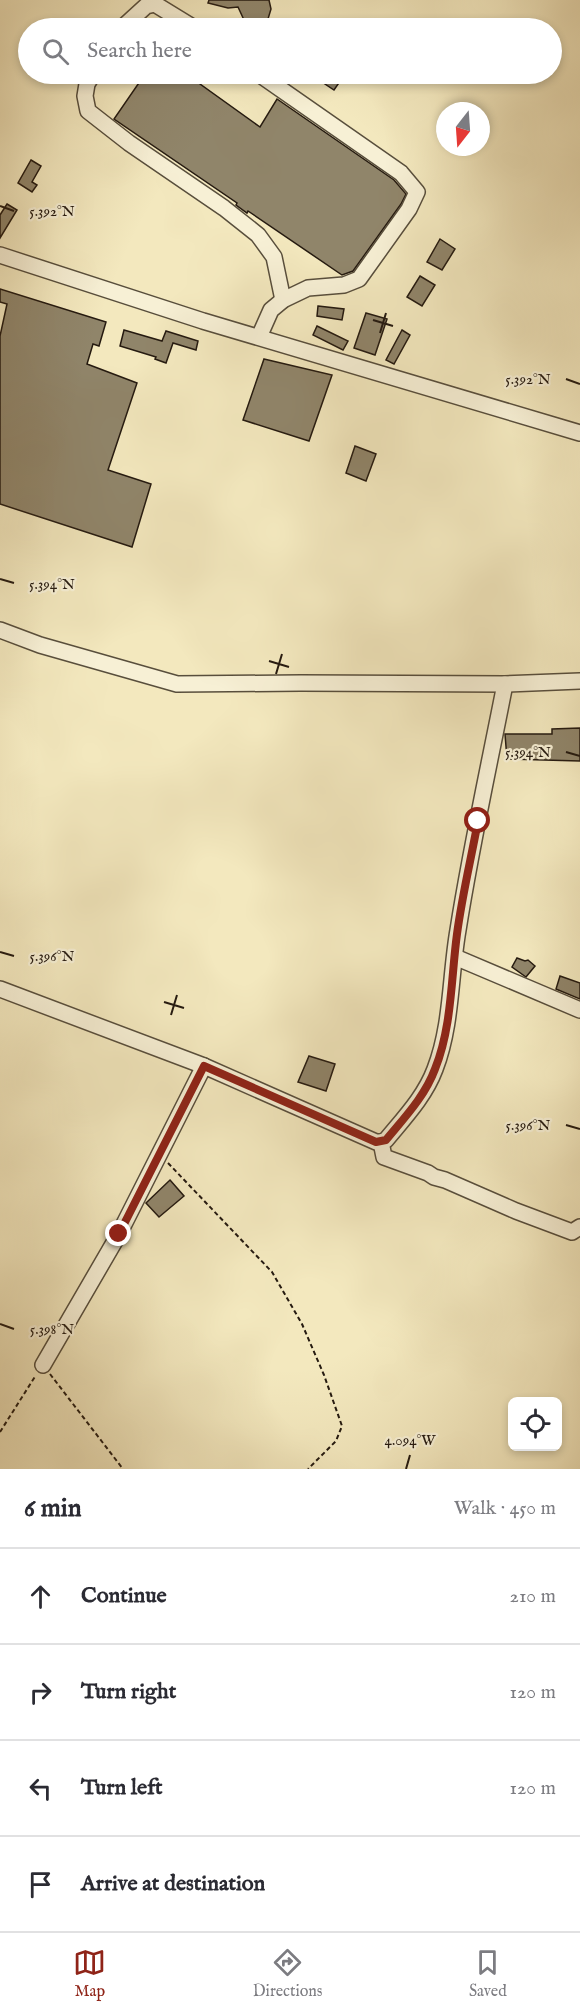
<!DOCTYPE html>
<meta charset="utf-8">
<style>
body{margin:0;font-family:"IM FELL English",serif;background:#f7f7f7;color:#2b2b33}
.controls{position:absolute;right:18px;bottom:18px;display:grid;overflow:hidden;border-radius:9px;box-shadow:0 3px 9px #0003}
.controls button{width:54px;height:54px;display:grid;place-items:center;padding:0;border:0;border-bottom:2px solid #e1e1e2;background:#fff;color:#2b2b33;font:30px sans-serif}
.compass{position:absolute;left:436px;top:102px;width:54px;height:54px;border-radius:50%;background:#fff;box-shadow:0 3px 9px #0003;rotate:197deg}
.stop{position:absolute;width:18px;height:18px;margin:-14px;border:4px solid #8f2418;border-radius:50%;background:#fff}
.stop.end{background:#8f2418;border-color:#fff;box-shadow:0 2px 6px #0008}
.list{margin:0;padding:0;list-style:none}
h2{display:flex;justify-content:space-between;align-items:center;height:78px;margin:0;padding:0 24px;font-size:26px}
h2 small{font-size:20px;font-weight:400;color:#7c7c81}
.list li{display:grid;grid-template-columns:39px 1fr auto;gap:18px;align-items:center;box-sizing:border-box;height:96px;padding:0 24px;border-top:2px solid #e1e1e2}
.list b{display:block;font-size:22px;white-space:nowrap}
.list em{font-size:20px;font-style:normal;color:#7c7c81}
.icon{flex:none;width:33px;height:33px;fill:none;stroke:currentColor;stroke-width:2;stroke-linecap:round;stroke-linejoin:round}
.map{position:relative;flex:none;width:580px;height:1469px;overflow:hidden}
.search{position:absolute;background:#fff;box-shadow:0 3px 9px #0003;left:18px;right:18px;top:18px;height:66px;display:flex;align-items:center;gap:15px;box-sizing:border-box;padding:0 21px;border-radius:33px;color:#7c7c81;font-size:22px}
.sheet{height:462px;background:#fff}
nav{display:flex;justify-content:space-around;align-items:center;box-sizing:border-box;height:84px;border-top:2px solid #e1e1e2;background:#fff;font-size:16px;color:#7c7c81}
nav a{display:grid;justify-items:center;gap:3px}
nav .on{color:#8f2418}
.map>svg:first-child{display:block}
.building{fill:#90856a;stroke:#251a10;stroke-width:1.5}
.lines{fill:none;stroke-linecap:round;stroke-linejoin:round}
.minor-casing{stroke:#584e3c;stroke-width:18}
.path{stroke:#251a10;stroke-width:2;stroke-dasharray:4.5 3;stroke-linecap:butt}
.minor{stroke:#f7f0d5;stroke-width:15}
.route{stroke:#8f2418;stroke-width:8}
.ticks{fill:none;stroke:#251a10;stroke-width:2}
.ticks-label{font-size:15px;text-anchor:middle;fill:#251a10;stroke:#f7f0d5;stroke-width:4.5;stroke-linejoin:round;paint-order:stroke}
</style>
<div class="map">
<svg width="580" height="1469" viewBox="0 0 580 1469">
<rect width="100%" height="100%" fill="#f3e8be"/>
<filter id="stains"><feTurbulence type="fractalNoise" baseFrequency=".00333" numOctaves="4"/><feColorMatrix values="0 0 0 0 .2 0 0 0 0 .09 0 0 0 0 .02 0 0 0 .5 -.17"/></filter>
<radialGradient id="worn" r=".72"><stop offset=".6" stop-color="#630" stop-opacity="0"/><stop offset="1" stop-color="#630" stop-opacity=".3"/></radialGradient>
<g class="building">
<polygon points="209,0 269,0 271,9 268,19 259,24 253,24 244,20 238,7 228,8 208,3"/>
<polygon points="145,74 186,74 260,127 277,99 394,180 406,194 401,204 353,271 342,275 248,211 247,213 236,205 237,203 114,119"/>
<polygon points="310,74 345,74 334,90"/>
<polygon points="31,160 41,166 32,182 37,185 32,192 18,183"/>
<polygon points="7,204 17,210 0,238 0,215"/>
<polygon points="440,239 455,249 442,270 427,262"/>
<polygon points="420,276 435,285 422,306 407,297"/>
<polygon points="0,289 106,322 99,346 93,344 87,364 137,383 108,470 151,484 132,547 0,504 0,336 7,304 0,302"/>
<polygon points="318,306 344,309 342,320 317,316"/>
<polygon points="366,313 387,319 375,355 354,348"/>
<polygon points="317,326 348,341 343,350 313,335"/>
<polygon points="124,330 162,341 166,331 198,341 196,350 173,343 166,363 155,359 156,357 120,346"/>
<polygon points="402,330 410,335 394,364 386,360"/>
<polygon points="264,359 332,375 309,441 243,420"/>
<polygon points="355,446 376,454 366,481 346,473"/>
<polygon points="580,728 580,761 507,759 505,734 552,734 552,729"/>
<polygon points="517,958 525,961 528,960 535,966 526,977 512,967"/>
<polygon points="560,976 580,983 580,999 556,989"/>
<polygon points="309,1056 335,1064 326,1091 298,1082"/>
<polygon points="170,1180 184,1196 159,1217 146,1203"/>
</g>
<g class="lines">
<defs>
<g id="minor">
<polyline points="122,28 146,6 155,4 194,28"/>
<polyline points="93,74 87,84 85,96 88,111 129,143 224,208 258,235 274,257 283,300"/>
<polyline points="0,255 203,321 580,433"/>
<polyline points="259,337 271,310 283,300 308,288 344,285 359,279 409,209 417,192 401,173 259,74"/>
<polyline points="0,630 40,645 177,684 301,683 505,684 580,681"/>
<polyline points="455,957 580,1010"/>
<path d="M 0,989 L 204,1066 L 376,1142 L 381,1142 L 386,1140 C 405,1117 425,1096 435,1069 C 452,1025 450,976 458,930 C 471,847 489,766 505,684"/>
<polyline points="381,1142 384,1157 428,1173 434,1177 445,1180 516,1211 572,1232 580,1227"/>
<polyline points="43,1365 119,1234 204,1066"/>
</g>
</defs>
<use href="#minor" class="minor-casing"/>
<g class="path">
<polyline points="168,1163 272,1272 302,1324 324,1375 342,1426 336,1441 308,1469"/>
<polyline points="50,1374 123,1469"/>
<polyline points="0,1432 36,1375"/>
</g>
<use href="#minor" class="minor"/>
</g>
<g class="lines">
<path class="route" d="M 119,1234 L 204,1066 L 376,1142 L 386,1140 C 405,1117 425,1096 435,1069 C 452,1027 451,978 457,934 C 462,896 471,859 478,821"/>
</g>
<path class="ticks" d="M 0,206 L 14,211M 373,320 L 393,326M 380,333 L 386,313M 566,379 L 580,384M 0,579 L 14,583M 269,661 L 289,667M 276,674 L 282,654M 566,752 L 580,756M 0,952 L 14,956M 164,1002 L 184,1008M 171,1015 L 177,995M 566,1125 L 580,1129M 0,1324 L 14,1329M 406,1469 L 410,1455"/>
<g class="ticks-label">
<text x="52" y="216">5.392°N</text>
<text x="528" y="384">5.392°N</text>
<text x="52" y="589">5.394°N</text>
<text x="528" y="757">5.394°N</text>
<text x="52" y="961">5.396°N</text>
<text x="528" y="1130">5.396°N</text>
<text x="52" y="1334">5.398°N</text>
<text x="410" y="1445">4.094°W</text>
</g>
<rect width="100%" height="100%" filter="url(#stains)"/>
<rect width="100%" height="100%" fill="url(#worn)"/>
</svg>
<div class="controls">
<button><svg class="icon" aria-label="locate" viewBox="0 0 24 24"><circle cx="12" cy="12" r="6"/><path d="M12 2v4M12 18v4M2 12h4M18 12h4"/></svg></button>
</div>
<svg class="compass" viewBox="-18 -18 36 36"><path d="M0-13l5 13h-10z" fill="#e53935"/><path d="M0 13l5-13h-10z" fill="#7c7c81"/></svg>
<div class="stop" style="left:478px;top:821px"></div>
<div class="stop end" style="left:119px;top:1234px"></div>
<div class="search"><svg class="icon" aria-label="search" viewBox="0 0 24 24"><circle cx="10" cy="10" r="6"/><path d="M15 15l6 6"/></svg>Search here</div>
</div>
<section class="sheet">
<h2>6 min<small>Walk · 450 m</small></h2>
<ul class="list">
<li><svg class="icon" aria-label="ahead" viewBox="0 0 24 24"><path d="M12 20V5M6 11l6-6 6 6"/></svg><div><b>Continue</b></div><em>210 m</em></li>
<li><svg class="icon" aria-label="right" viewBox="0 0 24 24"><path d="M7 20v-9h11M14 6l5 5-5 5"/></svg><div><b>Turn right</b></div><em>120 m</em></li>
<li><svg class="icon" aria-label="left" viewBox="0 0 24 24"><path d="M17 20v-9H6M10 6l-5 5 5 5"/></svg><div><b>Turn left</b></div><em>120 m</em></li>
<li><svg class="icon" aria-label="arrive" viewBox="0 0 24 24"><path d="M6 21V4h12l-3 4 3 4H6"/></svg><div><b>Arrive at destination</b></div></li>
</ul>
</section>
<nav>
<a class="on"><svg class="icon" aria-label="map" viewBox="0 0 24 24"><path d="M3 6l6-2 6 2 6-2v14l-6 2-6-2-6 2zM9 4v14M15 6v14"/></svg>Map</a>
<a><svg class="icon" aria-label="directions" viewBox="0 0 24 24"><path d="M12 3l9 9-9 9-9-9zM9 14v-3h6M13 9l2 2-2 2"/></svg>Directions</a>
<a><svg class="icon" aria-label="saved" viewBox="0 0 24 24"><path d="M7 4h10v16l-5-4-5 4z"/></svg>Saved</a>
</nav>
